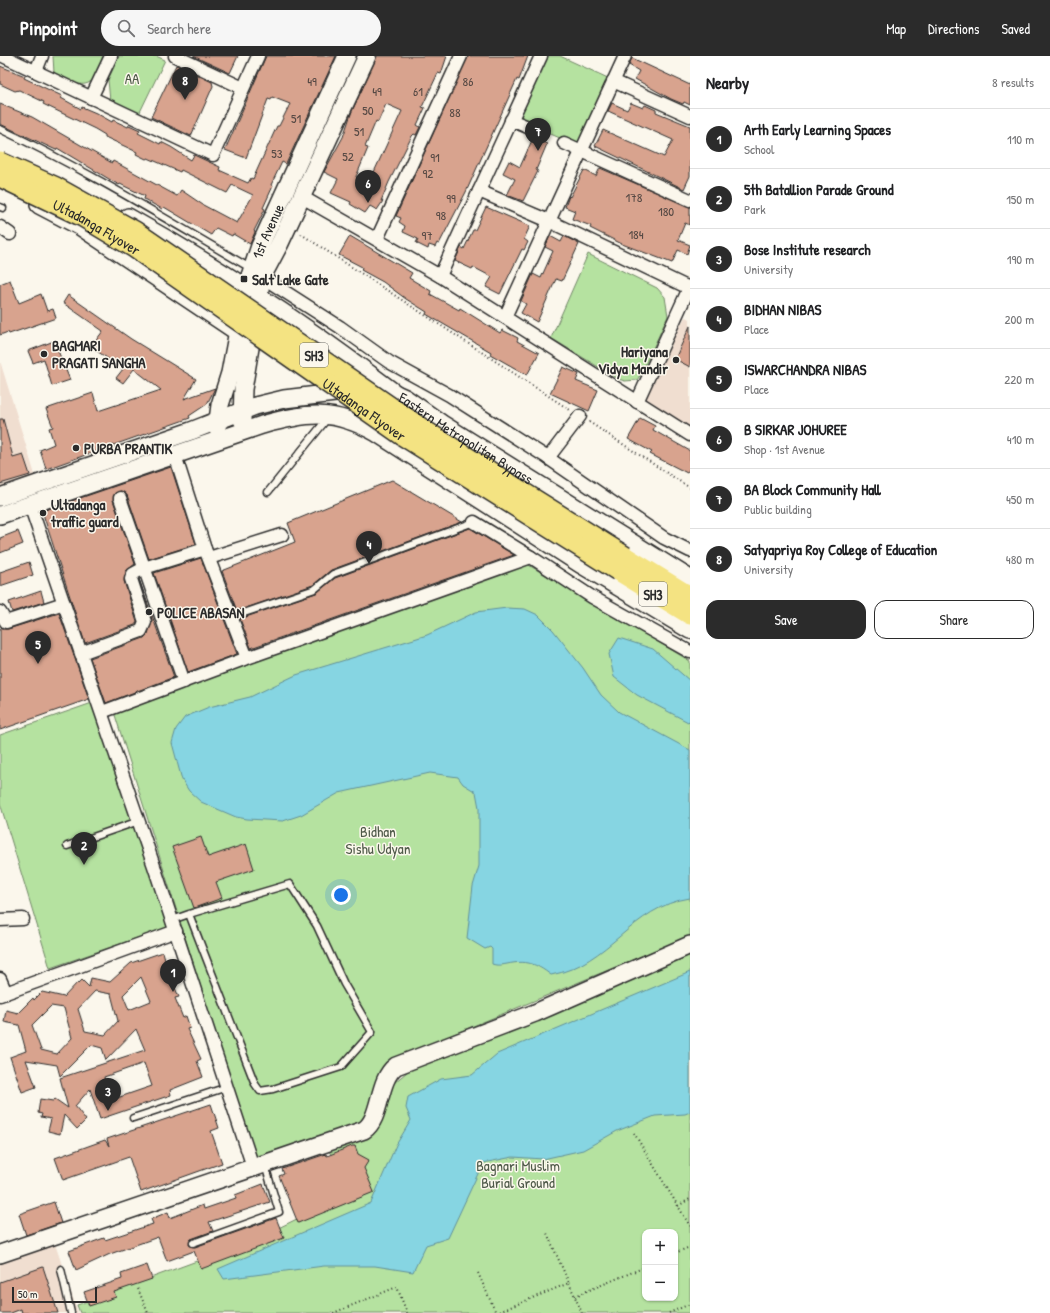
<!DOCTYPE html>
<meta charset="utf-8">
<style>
body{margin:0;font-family:"Patrick Hand",sans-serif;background:#f6f6f6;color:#202124}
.controls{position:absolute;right:12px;bottom:12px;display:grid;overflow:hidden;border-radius:8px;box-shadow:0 1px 3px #0004}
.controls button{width:36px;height:36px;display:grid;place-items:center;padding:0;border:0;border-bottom:1px solid #e0e0e0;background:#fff;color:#202124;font:20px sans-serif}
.scale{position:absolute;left:12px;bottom:10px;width:85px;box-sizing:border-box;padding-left:4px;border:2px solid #2b2b2b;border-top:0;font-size:11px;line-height:14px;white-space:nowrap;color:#2b2b2b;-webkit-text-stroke:3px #fbf7ec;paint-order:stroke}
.you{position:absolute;left:341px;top:839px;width:14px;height:14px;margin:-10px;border:3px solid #fff;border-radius:50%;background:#1a73e8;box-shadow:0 0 0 6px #1a73e833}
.badge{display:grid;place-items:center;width:26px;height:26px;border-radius:50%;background:#2b2b2b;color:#fff;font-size:13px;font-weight:700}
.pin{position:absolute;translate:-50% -33px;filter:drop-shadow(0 1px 2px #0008)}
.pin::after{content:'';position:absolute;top:21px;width:14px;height:12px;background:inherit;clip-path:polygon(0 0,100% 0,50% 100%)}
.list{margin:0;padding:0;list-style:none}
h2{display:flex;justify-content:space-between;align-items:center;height:52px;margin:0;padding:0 16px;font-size:17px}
h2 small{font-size:13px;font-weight:400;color:#757577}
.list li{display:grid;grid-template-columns:26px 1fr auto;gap:12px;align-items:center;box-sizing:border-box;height:60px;padding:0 16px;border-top:1px solid #e0e0e0}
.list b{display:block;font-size:15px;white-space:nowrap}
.list p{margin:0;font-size:13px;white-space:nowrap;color:#757577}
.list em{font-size:13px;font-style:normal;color:#757577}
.actions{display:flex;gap:8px;padding:12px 16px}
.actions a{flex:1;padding:9px 0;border:1px solid #2b2b2b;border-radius:12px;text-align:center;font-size:14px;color:#2b2b2b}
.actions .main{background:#2b2b2b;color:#fff}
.icon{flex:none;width:22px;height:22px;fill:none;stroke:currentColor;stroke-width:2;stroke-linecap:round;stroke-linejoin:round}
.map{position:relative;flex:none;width:690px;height:1257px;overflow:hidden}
header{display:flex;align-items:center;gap:24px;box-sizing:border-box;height:56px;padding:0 20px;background:#2b2b2b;color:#fff}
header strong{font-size:19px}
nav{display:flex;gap:22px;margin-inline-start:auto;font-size:14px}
.search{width:280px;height:36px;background:#f6f6f6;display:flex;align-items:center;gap:10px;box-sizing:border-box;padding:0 14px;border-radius:22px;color:#757577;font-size:15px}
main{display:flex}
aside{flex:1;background:#fff}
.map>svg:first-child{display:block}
.built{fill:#f0ded0}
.green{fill:#b5e2a0;stroke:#708666;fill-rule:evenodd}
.water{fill:#86d5e2;stroke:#629199}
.building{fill:#d8a38e;stroke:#2b2b2b;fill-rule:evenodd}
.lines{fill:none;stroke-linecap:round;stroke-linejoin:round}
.service-casing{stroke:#2b2b2b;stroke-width:9}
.minor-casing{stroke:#2b2b2b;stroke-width:15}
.secondary-casing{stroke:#2b2b2b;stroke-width:20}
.primary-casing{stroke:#2b2b2b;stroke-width:22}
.path{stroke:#2b2b2b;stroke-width:2;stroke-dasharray:1 3;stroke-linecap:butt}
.service{stroke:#fbf7ec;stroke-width:6}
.minor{stroke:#fbf7ec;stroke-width:12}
.secondary{stroke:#fbf7ec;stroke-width:17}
.primary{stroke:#f4e382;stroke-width:19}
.primary-bridge-casing{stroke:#2b2b2b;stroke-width:22;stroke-linecap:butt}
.primary-bridge{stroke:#f4e382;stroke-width:19}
.poi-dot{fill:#2b2b2b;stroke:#fbf7ec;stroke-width:1.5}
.labels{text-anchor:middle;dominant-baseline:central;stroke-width:3;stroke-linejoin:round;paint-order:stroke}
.number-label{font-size:13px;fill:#564944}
.shield{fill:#fbf7ec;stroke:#696865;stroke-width:1}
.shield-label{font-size:14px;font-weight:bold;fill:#2b2b2b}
.park-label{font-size:15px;fill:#4e5948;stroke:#fbf7ec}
.street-label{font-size:15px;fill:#2b2b2b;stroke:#fbf7ec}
.poi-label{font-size:15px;font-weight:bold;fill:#2b2b2b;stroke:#fbf7ec;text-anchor:start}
</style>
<header>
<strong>Pinpoint</strong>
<div class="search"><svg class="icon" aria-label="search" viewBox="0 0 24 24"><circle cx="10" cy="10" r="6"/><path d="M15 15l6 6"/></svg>Search here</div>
<nav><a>Map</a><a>Directions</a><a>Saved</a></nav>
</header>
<main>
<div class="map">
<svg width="690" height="1257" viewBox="0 0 690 1257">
<rect width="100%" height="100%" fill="#fbf7ec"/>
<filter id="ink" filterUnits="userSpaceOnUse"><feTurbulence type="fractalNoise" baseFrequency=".025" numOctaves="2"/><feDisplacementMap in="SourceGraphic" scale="8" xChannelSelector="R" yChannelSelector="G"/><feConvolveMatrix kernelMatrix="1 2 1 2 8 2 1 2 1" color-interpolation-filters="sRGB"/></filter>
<g filter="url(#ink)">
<g class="built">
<polygon points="685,261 690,263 690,374 641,344"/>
<polygon points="0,305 36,422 0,435"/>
<polygon points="53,1182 78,1257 0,1257 0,1204"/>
</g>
<g class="green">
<path d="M 53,0 L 103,0 C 100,7 96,22 90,26 C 80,33 63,22 54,17 Z"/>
<polygon points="119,0 156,0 165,4 139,58 110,45 108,24"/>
<polygon points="544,0 560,0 610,23 579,90 515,63"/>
<polygon points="588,198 657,232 665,241 668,260 641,318 637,324 625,325 618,323 551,282"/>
<path d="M 527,508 L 690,605 L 690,880 L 406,998 L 383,1036 L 413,1011 L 690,896 L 690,1257 L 80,1257 L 77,1249 L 254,1184 L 309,1157 L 335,1103 L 323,1088 L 255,1103 L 114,656 ZM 645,1176 L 675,1176 L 675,1242 L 645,1242 Z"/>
<polygon points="95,646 169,871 50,912 0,747 0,679"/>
</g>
<g class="water">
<path d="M 507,552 L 525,553 L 538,559 L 553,574 L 583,612 L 601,639 L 619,656 L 690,694 L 690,842 C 631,851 610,908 551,919 C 535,907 527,904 507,908 C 501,909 498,910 492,908 L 492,893 L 490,891 L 485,893 L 467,882 L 473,830 L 479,810 L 479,752 L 476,736 L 463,728 L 458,721 L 430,717 L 339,737 L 301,759 L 283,765 L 247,763 L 236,761 L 201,746 L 189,735 L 182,724 L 172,687 L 176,673 L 185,661 L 209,651 L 250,641 L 296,619 L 427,579 L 476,556 Z"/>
<polygon points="619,582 653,593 690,625 690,664 688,666 637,639 614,621 609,598"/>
<polygon points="690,916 690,1056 685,1058 655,1060 617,1075 583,1094 543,1103 513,1101 483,1107 448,1182 426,1189 413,1216 375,1210 324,1210 224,1223 218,1213 371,1147 396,1089 411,1064 406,1052 408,1041 441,1023 472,1019 497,998"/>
</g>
<g class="building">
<polygon points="193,0 238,0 230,17"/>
<polygon points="266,0 336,0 286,108 282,106 271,129 273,130 263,152 265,153 254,175 255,176 250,188 233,178 232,180 216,172 211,179 164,151 162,153 144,143 145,140 120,128 119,129 57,92 56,94 0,68 0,48 32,61 112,107 113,105 177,140 181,134 203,149 237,167 253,139 232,129 227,137 181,114 180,116 148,102 146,103 136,98 137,96 105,81 105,79 95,73 43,48 44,46 19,34 15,35 0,28 0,10 25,20 24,22 62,40 61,42 81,53 82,51 96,57 112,66 113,64 128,71 129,69 140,74 138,77 160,88 161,86 171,91 191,104 194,99 220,111 219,114 248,127 251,122 253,123 277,70 279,70 290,48 272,41 271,44 268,43 246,102 225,94"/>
<path d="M 377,0 L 447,0 L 441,18 L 438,17 L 422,51 L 425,52 L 417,69 L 420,71 L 416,79 L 414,78 L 412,80 L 389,126 L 381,145 L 383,145 L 377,154 L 370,150 L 365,157 L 350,148 L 351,146 L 331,137 L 338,123 L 324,116 L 343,81 L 352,55 ZM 386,48 L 402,55 L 369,127 L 356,121 L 368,92 L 365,91 L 376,65 L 378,66 Z"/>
<polygon points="468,0 528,0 519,24 517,23 466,136 439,188 437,187 435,191 429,189 428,193 416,187 418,183 403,176 405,170 399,166 401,162 396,160"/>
<polygon points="632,2 690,29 690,49 684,46 683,48 671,43 635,23 639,15 629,9"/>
<polygon points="176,9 212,26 213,30 191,80 151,61"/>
<polygon points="612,47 627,54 631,47 643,52 645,49 656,54 656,56 690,70 690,120 684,133 595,90 603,74 664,101 673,84 608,55"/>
<polygon points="533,82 547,88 536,114 538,115 523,145 507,139 515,123 503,117 509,105 520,111"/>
<polygon points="600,112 690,151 690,169 685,167 678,184 690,189 687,198 678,194 672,207 622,188 590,172 591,170 572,163 575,155 565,151 569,140 570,141 584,114 596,120"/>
<polygon points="486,151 530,170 524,183 528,186 524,194 522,193 500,238 486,231 492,221 473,211 472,213 455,205 461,191 464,193 473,174 475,174"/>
<polygon points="350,180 412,217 409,222 431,235 430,238 459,254 460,252 500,277 502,274 518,282 517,285 539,297 527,319 490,298 491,296 426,258 427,256 406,243 383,226 361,214 362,211 339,199"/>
<polygon points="550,180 561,186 564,180 579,188 562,225 556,223 537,266 521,257 526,248 521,245 533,218 541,222 553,195 545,191"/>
<polygon points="10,224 19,247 41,238 47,255 53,253 56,262 9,278 8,276 0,279 0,228"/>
<polygon points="68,239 131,283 196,323 184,343 215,332 207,348 189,360 190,362 46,413 40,394 54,388 49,372 53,371 46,353 93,337 98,355 161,334 134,313 123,327 116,322 123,313 91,291 103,275 63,247"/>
<polygon points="690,270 690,311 675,303"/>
<polygon points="54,285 70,324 52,330 44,303 33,307 28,295"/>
<polygon points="563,311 579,318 576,325 598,334 589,355 550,337"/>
<polygon points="640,362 655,370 653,374 690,395 690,412 687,417 650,398 652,396 628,383"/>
<polygon points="0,363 3,363 13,401 23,398 30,419 0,428"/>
<polygon points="171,411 196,488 149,503 127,439 121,435 115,437 113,444 135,508 126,515 124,525 137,566 135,569 85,587 42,455"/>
<polygon points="392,424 462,466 331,514 313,529 237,555 222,515 295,486 288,467"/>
<polygon points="470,472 514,499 251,592 240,563 316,537 335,522"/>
<polygon points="18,475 23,488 0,497 0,482"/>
<polygon points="201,502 237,598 188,616 154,517"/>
<polygon points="29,506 33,519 0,530 0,516"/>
<polygon points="139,523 174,621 106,647 90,602 144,582 148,578 152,564"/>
<polygon points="41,535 44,546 12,556 9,546"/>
<polygon points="59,557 89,643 0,674 0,573 8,573"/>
<polygon points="201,781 208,801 246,788 254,813 216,826 222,842 194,852 172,791"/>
<path d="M 163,896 L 171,923 L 179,941 L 175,942 L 183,962 L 186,960 L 190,972 L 187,973 L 201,1003 L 197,1005 L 203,1021 L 170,1034 L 171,1039 L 100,1063 L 90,1033 L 75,1050 L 86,1064 L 77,1073 L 64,1059 L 60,1078 L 48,1075 L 51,1063 L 41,1061 L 42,1058 L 38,1057 L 40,1043 L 53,1045 L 55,1043 L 68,1052 L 60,1022 L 145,994 L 136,973 L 106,1004 L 102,992 L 91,989 L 60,1020 L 57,1009 L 26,1004 L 36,1031 L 22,1036 L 10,1001 L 26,995 L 19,969 L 4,966 L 6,954 L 18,957 L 33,942 L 34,944 L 42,936 L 64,941 L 78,926 L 79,927 L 82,924 L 89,931 L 91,922 L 110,926 L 131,907 ZM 141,921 L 151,945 L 129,954 L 123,939 ZM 95,935 L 111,938 L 118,965 L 105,979 L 85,975 L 78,953 ZM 51,950 L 64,952 L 72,982 L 57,998 L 41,994 L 32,969 ZM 144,1007 L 152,1030 L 111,1044 L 104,1021 Z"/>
<polygon points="211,1048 219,1072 211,1075 222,1107 141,1136 129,1101 63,1124 55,1102 105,1084 109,1090 107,1083"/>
<polygon points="352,1090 355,1090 358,1098 369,1104 364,1112 374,1136 298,1167 279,1120 284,1118 282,1113 326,1098 327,1100"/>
<polygon points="263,1128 270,1146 209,1166 213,1175 191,1183 189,1189 195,1191 276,1162 284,1182 201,1213 194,1195 167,1205 158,1181 110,1198 76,1214 69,1195 104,1182 105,1184 153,1168 151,1163 168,1156 170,1162 203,1149 204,1153 236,1142 235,1139"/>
<polygon points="54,1146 61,1167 26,1179 19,1158"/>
<polygon points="147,1209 152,1223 114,1236 116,1241 89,1250 84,1236 122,1223 121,1218"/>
<polygon points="43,1211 58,1257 22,1257 21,1253 11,1257 0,1257 0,1226"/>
</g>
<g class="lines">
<defs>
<g id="service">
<path d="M 0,73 C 87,114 169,165 252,213"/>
<polyline points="0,151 3,152"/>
<polyline points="268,436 327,363"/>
<polyline points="232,561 315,533 333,518 474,466"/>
<polyline points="67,790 139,765"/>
<polyline points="172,864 189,858 290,828 317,870 344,928 372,976 341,1011 273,1033 260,1035 255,1028 189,858"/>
<polyline points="133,1062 227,1031"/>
<polyline points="193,1187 279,1156 265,1109"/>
<polyline points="61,1213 71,1257"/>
</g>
<g id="minor">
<polyline points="3,0 213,99 258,0"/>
<polyline points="175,0 243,32"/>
<polyline points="36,15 42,0"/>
<polyline points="613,25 690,60"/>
<polyline points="91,42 111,0"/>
<polyline points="511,64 535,74"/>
<polyline points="564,87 690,144"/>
<polyline points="479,135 549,165 689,232"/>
<polyline points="302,141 440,220 690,379"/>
<polyline points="0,171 10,178"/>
<polyline points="377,183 461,0"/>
<polyline points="440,220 541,0"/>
<polyline points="262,221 340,271 389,306 449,339 548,402 664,482 690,495"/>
<polyline points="505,261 625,0"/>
<polyline points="637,346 690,230"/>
<polyline points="175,399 205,493 247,602"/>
<polyline points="548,402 580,360"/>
<polyline points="120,442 184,626"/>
<polyline points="30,449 155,813 253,1111"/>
<polyline points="474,466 531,501"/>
<polyline points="209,502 282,479"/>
<polyline points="0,556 6,566 64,547"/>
<polyline points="81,597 141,575 145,566 131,523 133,518 144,512 205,493"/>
<polyline points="102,656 247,602 531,501 592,541 690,596"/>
<polyline points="0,864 23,863"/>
<polyline points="0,923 6,937"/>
<polyline points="0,939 176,875"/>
</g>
<g id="secondary">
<polyline points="39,149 81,171 245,281"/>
<path d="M 128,161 C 222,213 311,273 396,338"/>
<polyline points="242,364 243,333 262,221 280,187 367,0"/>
<path id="s1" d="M 217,372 L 220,349 L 230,317 L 246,232 L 260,190 L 347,0"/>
<path id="s2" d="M 0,441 L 191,375 L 255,350 L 284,343 L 352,335 L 385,336 L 396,338 L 405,342 L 442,368 L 690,523"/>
<path d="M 0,459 L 262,369 C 309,356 333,353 377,377 L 582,509 L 690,574"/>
<path d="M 0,1198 L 364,1074 C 382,1062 377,1024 396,1010 L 535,957 L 690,889"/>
</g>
<g id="primary">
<polyline points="625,500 690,540"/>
<polyline points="618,515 690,559"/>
</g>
</defs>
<use href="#service" class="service-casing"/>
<use href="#minor" class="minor-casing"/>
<use href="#secondary" class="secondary-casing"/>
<use href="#primary" class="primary-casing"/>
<g class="path">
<polyline points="301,178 570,354"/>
<polyline points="589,366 690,432"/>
<polyline points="634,1077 690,1170"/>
<polyline points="678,1150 690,1143"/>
<polyline points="675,1197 690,1191"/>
<polyline points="478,1217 496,1257"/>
<polyline points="569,1227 582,1257"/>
<polyline points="138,1233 148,1257"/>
<polyline points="575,1240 645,1211"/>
<polyline points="333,1257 397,1231 407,1257"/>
<polyline points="496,1257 569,1227 546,1175"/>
<polyline points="669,1257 690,1248"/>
</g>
<use href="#service" class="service"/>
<use href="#minor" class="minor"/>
<use href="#secondary" class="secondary"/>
<use href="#primary" class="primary"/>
<defs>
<g id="primary-bridge">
<polyline points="0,106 56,131 135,175 426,375 625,500"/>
<path id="s3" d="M 0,121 L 83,161 L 133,191 L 403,380 L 618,515"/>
</g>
</defs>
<use href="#primary-bridge" class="primary-bridge-casing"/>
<use href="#primary-bridge" class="primary-bridge"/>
</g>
</g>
<g class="poi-dot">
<rect x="240" y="219" width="8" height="8" rx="2"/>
<circle cx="44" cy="298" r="4"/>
<circle cx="676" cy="304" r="4"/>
<circle cx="76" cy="392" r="4"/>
<circle cx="43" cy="457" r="4"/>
<circle cx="149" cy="556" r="4"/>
</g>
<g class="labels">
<g class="number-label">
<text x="312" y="25">49</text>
<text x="468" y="25">86</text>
<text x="377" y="35">49</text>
<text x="418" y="35">61</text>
<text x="368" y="54">50</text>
<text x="455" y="56">88</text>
<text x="296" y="62">51</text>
<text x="359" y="75">51</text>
<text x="277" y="97">53</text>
<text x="348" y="100">52</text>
<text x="435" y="101">91</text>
<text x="428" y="117">92</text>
<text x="634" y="141">178</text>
<text x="451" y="142">99</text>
<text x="666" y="155">180</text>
<text x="441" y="159">98</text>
<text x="636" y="178">184</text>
<text x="427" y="179">97</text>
</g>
<g class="shield">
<rect x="300" y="287" width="28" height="24" rx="3"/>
<rect x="639" y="526" width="28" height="24" rx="3"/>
</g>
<g class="shield-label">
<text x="314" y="299">SH3</text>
<text x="653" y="538">SH3</text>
</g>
<g class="park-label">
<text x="132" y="22">AA</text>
<text x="378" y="775">Bidhan<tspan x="378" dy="17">Sishu Udyan</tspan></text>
<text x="518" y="1109">Bagnari Muslim<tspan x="518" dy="17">Burial Ground</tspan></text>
</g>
<g class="street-label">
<text stroke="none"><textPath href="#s3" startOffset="109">Ultadanga Flyover</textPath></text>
<text stroke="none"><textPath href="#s1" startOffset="204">1st Avenue</textPath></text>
<text stroke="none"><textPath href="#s3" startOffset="433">Ultadanga Flyover</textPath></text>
<text stroke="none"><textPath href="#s2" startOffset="496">Eastern Metropolitan Bypass</textPath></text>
</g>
<g class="poi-label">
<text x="252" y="223">Salt Lake Gate</text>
<text x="52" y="289">BAGMARI<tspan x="52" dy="17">PRAGATI SANGHA</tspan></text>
<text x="668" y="295" text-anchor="end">Hariyana<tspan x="668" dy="17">Vidya Mandir</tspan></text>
<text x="84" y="392">PURBA PRANTIK</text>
<text x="51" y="448">Ultadanga<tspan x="51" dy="17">traffic guard</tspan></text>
<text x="157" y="556">POLICE ABASAN</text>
</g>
</g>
</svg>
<div class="controls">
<button>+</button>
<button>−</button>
</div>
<div class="scale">50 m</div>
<div class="you"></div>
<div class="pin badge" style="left:173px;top:936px">1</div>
<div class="pin badge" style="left:84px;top:809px">2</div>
<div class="pin badge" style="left:108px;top:1055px">3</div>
<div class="pin badge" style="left:369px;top:508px">4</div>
<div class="pin badge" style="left:38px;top:608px">5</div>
<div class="pin badge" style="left:368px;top:147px">6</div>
<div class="pin badge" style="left:538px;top:95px">7</div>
<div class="pin badge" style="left:185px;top:44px">8</div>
</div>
<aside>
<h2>Nearby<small>8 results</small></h2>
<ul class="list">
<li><span class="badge">1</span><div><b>Arth Early Learning Spaces</b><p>School</p></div><em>110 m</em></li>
<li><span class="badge">2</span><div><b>5th Batallion Parade Ground</b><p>Park</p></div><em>150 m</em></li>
<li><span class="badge">3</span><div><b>Bose Institute research</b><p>University</p></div><em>190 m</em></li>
<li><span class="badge">4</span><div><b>BIDHAN NIBAS</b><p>Place</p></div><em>200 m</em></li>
<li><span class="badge">5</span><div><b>ISWARCHANDRA NIBAS</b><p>Place</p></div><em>220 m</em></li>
<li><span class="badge">6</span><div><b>B SIRKAR JOHUREE</b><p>Shop · 1st Avenue</p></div><em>410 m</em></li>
<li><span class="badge">7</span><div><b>BA Block Community Hall</b><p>Public building</p></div><em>450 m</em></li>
<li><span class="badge">8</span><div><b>Satyapriya Roy College of Education</b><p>University</p></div><em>480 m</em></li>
</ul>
<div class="actions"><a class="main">Save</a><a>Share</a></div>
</aside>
</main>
